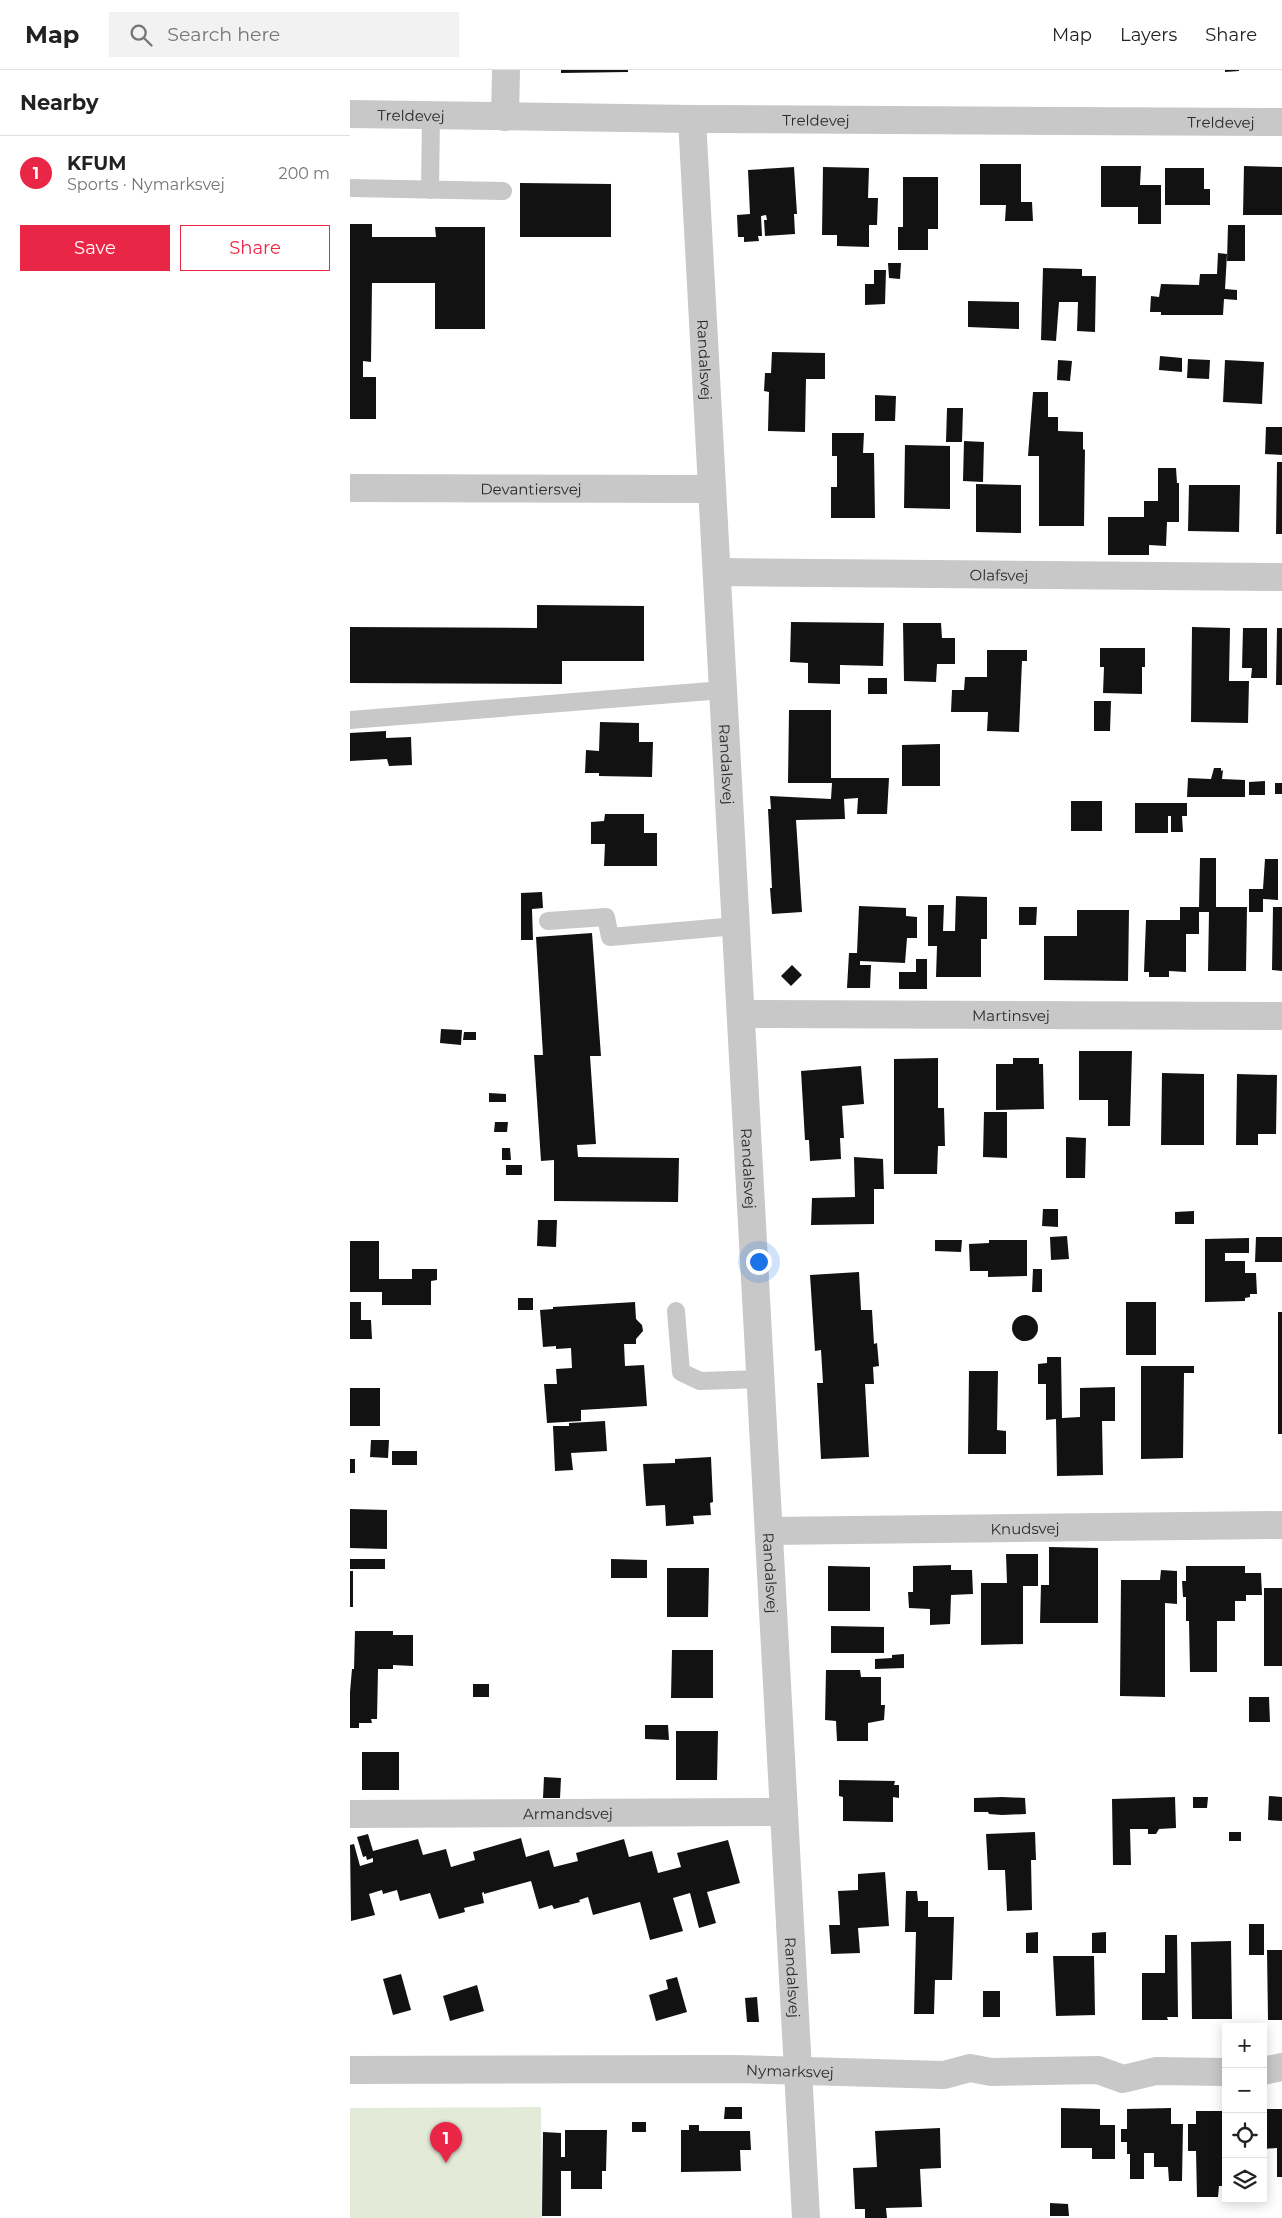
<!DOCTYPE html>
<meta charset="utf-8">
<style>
body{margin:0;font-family:Montserrat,sans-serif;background:#f2f2f2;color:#222}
.controls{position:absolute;right:15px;bottom:15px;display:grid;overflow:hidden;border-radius:0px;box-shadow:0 2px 12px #0003}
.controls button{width:45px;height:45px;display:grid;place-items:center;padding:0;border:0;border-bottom:1px solid #e0e0e0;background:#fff;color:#222;font:25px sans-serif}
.you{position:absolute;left:408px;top:1191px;width:18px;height:18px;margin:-12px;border:4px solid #fff;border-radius:50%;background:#1a73e8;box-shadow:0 0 0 8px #1a73e833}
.badge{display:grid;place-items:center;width:32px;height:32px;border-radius:50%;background:#ea2646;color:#fff;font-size:16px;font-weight:700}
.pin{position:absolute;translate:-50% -41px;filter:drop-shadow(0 1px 2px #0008)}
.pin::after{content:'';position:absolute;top:26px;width:18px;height:15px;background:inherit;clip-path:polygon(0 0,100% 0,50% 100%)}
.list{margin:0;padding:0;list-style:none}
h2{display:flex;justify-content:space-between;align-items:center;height:65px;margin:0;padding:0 20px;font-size:21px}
h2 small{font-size:16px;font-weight:400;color:#767676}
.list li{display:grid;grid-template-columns:32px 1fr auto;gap:15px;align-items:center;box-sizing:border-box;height:75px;padding:0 20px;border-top:1px solid #e0e0e0}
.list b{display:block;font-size:19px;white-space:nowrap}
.list p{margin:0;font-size:16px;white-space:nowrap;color:#767676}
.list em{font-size:16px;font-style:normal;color:#767676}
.actions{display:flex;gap:10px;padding:15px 20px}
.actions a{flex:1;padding:11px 0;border:1px solid #ea2646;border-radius:0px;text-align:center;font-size:18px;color:#ea2646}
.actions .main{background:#ea2646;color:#fff}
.icon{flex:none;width:28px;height:28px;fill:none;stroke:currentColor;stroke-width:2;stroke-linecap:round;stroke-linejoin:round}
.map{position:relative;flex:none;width:932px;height:2148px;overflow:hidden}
header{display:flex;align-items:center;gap:30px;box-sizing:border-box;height:70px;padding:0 25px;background:#fff;border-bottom:1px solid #e0e0e0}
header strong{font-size:24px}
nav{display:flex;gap:28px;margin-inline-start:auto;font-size:18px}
.search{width:350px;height:45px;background:#f2f2f2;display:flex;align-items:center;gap:12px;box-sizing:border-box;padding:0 18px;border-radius:0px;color:#767676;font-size:19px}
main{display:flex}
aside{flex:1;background:#fff}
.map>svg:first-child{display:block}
.green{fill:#e3ead8}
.building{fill:#121212}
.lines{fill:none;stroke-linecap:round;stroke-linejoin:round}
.service{stroke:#c8c8c8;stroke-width:18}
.minor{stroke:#c8c8c8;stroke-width:28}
.tertiary{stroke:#c8c8c8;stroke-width:28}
.labels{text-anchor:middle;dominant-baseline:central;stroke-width:5;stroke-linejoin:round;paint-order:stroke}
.street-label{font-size:15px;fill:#2b2b2b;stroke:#fff}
</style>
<header>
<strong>Map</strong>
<div class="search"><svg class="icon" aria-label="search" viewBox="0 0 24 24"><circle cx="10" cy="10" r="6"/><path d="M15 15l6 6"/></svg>Search here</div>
<nav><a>Map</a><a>Layers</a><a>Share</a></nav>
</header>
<main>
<aside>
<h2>Nearby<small></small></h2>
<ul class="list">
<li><span class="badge">1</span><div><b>KFUM</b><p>Sports · Nymarksvej</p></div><em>200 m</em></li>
</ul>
<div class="actions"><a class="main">Save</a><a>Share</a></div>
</aside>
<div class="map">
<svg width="932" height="2148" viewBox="0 0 932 2148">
<rect width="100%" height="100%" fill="#fff"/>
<polygon class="green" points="191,2037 192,2148 0,2148 0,2038"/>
<g class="building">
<polygon points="211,0 278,0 278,2 211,3"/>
<polygon points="875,0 889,0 889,1 875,2"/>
<polygon points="630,94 671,94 671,132 682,132 683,151 655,151 656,135 630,135"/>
<polygon points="751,96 791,96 790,115 811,115 811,154 788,154 788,137 751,137"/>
<polygon points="894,96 932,97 932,145 893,145"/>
<polygon points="444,97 447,144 444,144 445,164 415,166 414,150 417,150 416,145 411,146 412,166 408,166 409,171 394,172 394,167 388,167 387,145 400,144 398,100"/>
<polygon points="473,97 519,98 518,128 528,128 527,155 519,155 519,177 487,176 487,165 472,165"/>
<polygon points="815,98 854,98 854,119 860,119 860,135 815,135"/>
<polygon points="553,107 588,107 588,159 578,159 578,180 548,180 548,157 553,157"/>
<polygon points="170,113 261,114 261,167 170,167"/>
<polygon points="0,154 22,154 22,167 86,167 85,157 135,157 135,259 85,259 85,213 22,213 21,292 13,291 13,307 26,307 26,349 0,349"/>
<polygon points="878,155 895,155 895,191 877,191"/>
<polygon points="868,183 877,184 875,219 887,220 887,230 874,229 873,245 811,245 811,242 800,242 801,226 809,227 811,214 849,215 850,204 867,204"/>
<polygon points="538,193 551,193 550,209 539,208"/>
<polygon points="693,198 732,199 732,206 746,206 745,262 727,261 728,232 709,232 706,271 691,270"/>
<polygon points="524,200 536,200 535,234 515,235 515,214 524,214"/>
<polygon points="618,231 669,232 669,259 618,257"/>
<polygon points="422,282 475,283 475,309 456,309 455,362 418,361 419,322 414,321 415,303 421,303"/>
<polygon points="810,286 832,288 832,302 809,300"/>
<polygon points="838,289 860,290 859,309 837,308"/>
<polygon points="708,290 722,291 720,311 707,310"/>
<polygon points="875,290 914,292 912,334 873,332"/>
<polygon points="683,322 698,322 698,347 708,347 708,361 733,362 733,379 735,380 734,456 689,456 689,386 678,386"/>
<polygon points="525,325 546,326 545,351 525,351"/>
<polygon points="597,338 613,338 612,372 596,372"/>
<polygon points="916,357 932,357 932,385 915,384"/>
<polygon points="482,363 514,363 513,383 524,383 525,448 481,448 481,417 487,417 487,386 482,386"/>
<polygon points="614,371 634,372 633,412 613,411"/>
<polygon points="555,375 600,376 600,439 554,438"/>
<polygon points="927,392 932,392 932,464 926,464"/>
<polygon points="808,398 826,398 827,413 829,413 829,452 817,452 816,476 799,475 799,485 758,485 758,447 794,447 794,431 808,431"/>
<polygon points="626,414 671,415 671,463 626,462"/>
<polygon points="839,415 890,415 889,462 838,461"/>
<polygon points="187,535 294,536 294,591 212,591 212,614 0,613 0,557 187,558"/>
<polygon points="441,552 534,553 533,596 490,595 490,614 458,613 458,593 440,592"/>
<polygon points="553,553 591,553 592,568 605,568 605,594 587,594 586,612 554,611"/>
<polygon points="842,557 880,558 879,611 899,611 898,653 841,652"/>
<polygon points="893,558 917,558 917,608 901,608 902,598 892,598"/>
<polygon points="927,558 932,558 932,615 926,615"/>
<polygon points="750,578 795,578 795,597 792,597 792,624 753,623 754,597 750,597"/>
<polygon points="637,580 677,580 677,591 672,591 669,662 637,661 638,642 601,642 602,620 614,620 615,607 637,607"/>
<rect x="518" y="608" width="19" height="16"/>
<polygon points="744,631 761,631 760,661 744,661"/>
<polygon points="439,640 481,640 481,708 539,708 537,744 507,744 508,728 494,729 495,749 446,750 452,842 422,844 420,818 422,818 418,739 421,739 420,726 481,729 482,713 438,713"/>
<polygon points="250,652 289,653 289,672 303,672 302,707 249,706 249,703 235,703 236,680 249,681"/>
<polygon points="36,661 36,668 61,667 62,695 39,696 37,689 0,691 0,663"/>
<polygon points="590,674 590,716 552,716 552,675"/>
<polygon points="864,698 871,698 871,701 873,700 872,709 895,710 895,727 837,727 838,708 861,709"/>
<polygon points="915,711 915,725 899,725 899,712"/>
<rect x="925" y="713" width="7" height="11"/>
<rect x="721" y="731" width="31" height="30"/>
<polygon points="785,733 837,733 837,746 832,746 833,762 821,762 821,746 818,746 818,763 785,763"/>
<polygon points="255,744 294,744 294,763 307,763 307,796 254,796 255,774 241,774 241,752 254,751"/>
<polygon points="850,788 866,788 866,837 897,837 896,901 858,901 859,842 849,842 849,864 836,864 836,902 819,901 819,907 799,907 799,902 794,902 796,850 830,850 830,837 849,837"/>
<polygon points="915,789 928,789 928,830 913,829 913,842 899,842 899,819 913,819"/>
<polygon points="192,822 193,838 182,839 183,870 171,870 171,823"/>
<polygon points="606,826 637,827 637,869 631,869 631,907 586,907 587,876 578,876 578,835 594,835 593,861 605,861"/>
<polygon points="509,836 556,838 556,846 567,847 567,868 557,868 555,893 510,891 510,895 521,895 520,918 497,918 499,883 507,883"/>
<polygon points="669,837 687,837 686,855 669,855"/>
<polygon points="923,837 932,837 932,901 922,900"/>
<polygon points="727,840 779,840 778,911 694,910 694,866 727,866"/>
<polygon points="242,863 251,986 240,986 246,1074 227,1075 228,1087 329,1088 328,1132 204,1131 204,1090 191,1091 184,985 193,985 186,867"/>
<polygon points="566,889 577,889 577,919 549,919 549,902 566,902"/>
<polygon points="442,895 452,905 441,916 431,906"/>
<polygon points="91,959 112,960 111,975 90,973"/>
<polygon points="114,962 126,962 126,970 113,970"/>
<polygon points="729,981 782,981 780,1056 758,1056 758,1030 729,1030"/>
<polygon points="588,988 588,1038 594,1038 595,1076 588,1076 587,1104 544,1104 544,989"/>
<polygon points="663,988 689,988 689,994 693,994 694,1039 646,1040 646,994 663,994"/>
<polygon points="511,996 514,1034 492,1036 494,1068 490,1068 491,1089 460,1091 459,1070 455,1070 451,1001"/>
<polygon points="812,1003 854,1004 854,1075 811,1075"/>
<polygon points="887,1004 927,1005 926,1064 908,1064 908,1075 886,1075"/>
<polygon points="139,1023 156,1024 156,1032 139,1032"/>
<polygon points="634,1042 657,1042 657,1088 633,1087"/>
<polygon points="145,1052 158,1052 157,1062 144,1062"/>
<polygon points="716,1067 736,1068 735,1108 716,1108"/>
<polygon points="152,1078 160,1078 161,1090 152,1090"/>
<polygon points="504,1087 533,1089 534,1119 524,1119 524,1154 461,1155 462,1128 505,1127"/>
<rect x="156" y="1095" width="16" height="10"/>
<polygon points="693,1139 708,1139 708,1157 692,1156"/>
<polygon points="844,1141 844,1154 825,1154 825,1142"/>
<polygon points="188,1150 207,1150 206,1177 187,1176"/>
<polygon points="717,1166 719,1189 701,1190 700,1167"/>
<polygon points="906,1167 932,1167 932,1192 905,1192"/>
<polygon points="899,1168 899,1183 875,1183 875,1191 895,1191 895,1203 906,1203 907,1224 900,1224 900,1227 895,1228 895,1231 855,1232 855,1169"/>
<polygon points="585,1170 612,1170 611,1182 585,1181"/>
<polygon points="639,1170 677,1170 677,1206 638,1207 638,1201 620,1201 619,1174 639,1173"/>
<polygon points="0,1171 29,1171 29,1209 62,1209 62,1199 87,1199 87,1210 81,1211 81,1235 32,1235 32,1222 0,1222"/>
<polygon points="683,1199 692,1199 692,1222 682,1222"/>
<polygon points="509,1202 511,1240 522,1240 524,1274 527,1273 529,1296 523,1297 524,1314 515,1314 519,1387 471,1389 467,1313 473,1313 471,1280 465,1281 460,1205"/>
<rect x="168" y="1228" width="15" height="12"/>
<polygon points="0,1232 11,1232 11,1250 21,1250 22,1269 0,1269"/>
<polygon points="285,1232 286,1249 292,1255 293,1261 286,1269 286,1274 274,1274 275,1296 294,1295 297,1336 231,1340 231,1351 197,1353 194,1314 207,1314 206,1299 222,1298 221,1278 206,1279 206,1276 193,1277 190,1240 203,1239 203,1237"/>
<rect x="776" y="1232" width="30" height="53"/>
<rect x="928" y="1242" width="4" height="122"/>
<circle cx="675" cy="1258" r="13"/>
<polygon points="697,1287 711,1287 712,1348 730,1347 730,1318 765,1317 765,1351 752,1351 753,1405 707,1406 706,1349 696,1350 696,1314 688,1314 688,1294 697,1293"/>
<polygon points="791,1296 844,1296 844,1303 834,1303 833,1388 791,1389"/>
<polygon points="619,1301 648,1301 647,1360 656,1361 656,1384 618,1384"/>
<rect x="0" y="1318" width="30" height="38"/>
<polygon points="255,1351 257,1381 221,1383 223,1400 205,1401 203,1356 219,1356 219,1353"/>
<polygon points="21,1370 39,1370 38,1388 20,1387"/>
<rect x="42" y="1381" width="25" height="14"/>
<polygon points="361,1387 363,1432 360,1433 361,1445 343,1446 344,1454 316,1456 315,1435 296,1436 293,1394 325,1393 325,1389"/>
<rect x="0" y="1389" width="5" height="14"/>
<polygon points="0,1439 37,1440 37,1479 0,1478"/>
<polygon points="699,1477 748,1478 748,1553 690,1553 691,1515 699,1515"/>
<polygon points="656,1484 688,1484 688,1516 673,1516 673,1574 631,1575 631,1513 657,1513"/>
<rect x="0" y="1489" width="35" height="10"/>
<polygon points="261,1489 297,1490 297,1508 261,1508"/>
<polygon points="601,1495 601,1500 622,1500 623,1524 601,1525 600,1554 580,1555 580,1539 559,1538 558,1522 563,1522 563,1496"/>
<polygon points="478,1496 520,1497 520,1541 478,1541"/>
<polygon points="836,1496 895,1496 895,1503 911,1503 912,1525 896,1525 896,1531 885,1531 885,1551 867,1551 867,1602 840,1602 839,1551 836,1551 836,1527 833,1527 832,1511 836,1511"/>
<polygon points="317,1498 359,1498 358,1547 317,1547"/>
<polygon points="811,1500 827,1501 827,1534 815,1533 815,1627 770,1626 771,1510 810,1510"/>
<rect x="0" y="1501" width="3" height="36"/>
<rect x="914" y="1518" width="18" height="78"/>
<polygon points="481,1556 534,1557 534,1583 481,1583"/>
<polygon points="5,1561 43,1561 43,1565 63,1565 63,1596 43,1595 43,1599 28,1599 27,1649 21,1649 22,1653 9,1653 9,1658 0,1658 0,1622 2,1599 4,1599"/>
<polygon points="322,1580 363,1580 363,1628 321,1628"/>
<polygon points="554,1584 554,1598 525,1599 525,1589 542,1588 542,1585"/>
<polygon points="476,1600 510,1600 511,1607 531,1607 531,1635 535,1635 534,1650 518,1653 518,1671 487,1671 486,1651 475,1650"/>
<rect x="123" y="1614" width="16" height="13"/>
<polygon points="899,1627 919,1627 920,1652 899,1652"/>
<polygon points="295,1655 318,1655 319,1670 295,1669"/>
<polygon points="326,1661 368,1661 367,1710 326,1710"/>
<rect x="12" y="1682" width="37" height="38"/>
<polygon points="194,1707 211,1708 210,1728 193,1728"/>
<polygon points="489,1710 545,1711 544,1715 549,1715 549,1728 543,1727 543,1752 493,1751 493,1727 489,1726"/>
<polygon points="919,1726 932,1727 932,1751 918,1750"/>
<polygon points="652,1727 675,1728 676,1744 652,1745 639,1744 638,1742 624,1742 624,1728"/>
<polygon points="825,1727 826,1758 809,1759 806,1764 798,1764 798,1759 780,1759 781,1795 763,1795 762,1729"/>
<polygon points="843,1727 858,1727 857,1738 843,1738"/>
<polygon points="685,1762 686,1790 681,1790 682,1840 657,1841 655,1800 638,1800 636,1764"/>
<rect x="879" y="1762" width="12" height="9"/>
<polygon points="18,1764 23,1781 68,1769 73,1785 96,1779 101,1797 125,1790 123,1782 171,1768 176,1787 199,1780 204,1797 228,1791 226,1783 274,1769 279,1787 302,1781 308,1803 331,1797 327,1783 378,1770 390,1813 357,1822 366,1853 349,1858 340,1823 323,1828 333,1861 300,1870 290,1832 243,1845 238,1827 229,1830 230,1832 204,1839 202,1835 189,1839 181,1811 134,1824 134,1822 132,1823 134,1833 114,1838 115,1842 89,1849 80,1823 50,1831 47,1820 33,1824 32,1820 19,1824 25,1845 1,1851 0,1775 4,1774 10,1796 23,1792 23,1788 17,1790 16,1786 13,1787 7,1767"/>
<polygon points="535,1802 539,1856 508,1858 510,1883 481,1884 479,1855 490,1855 488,1821 508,1820 508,1804"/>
<polygon points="556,1821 567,1821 568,1831 578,1831 578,1847 604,1847 602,1910 585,1910 584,1944 564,1944 566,1862 555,1862"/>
<rect x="899" y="1854" width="15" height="31"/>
<polygon points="688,1862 688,1883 676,1883 676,1863"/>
<polygon points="756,1862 756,1883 742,1883 742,1863"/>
<polygon points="815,1865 827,1865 828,1947 817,1947 818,1950 792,1950 792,1903 815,1903"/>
<polygon points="881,1871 882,1949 842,1949 841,1872"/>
<polygon points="917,1880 932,1880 932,1950 918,1950"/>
<polygon points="703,1886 744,1886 745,1945 706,1946"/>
<polygon points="51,1904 61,1940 43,1945 33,1909"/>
<polygon points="327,1907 337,1942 306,1951 299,1925 318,1919 316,1910"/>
<polygon points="127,1915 134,1941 100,1951 93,1926"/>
<rect x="633" y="1921" width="17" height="26"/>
<polygon points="407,1927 409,1952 397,1952 395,1928"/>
<polygon points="375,2037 392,2037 392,2049 374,2049"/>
<polygon points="711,2038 750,2039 750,2055 765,2055 765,2089 742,2089 742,2078 711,2078"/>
<polygon points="821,2038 821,2054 833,2054 832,2111 819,2111 818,2097 804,2097 804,2083 794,2083 794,2109 780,2109 780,2084 777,2084 777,2072 771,2072 771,2059 777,2059 777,2039"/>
<polygon points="913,2039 932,2039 932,2107 927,2107 927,2078 913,2079"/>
<polygon points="846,2041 876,2041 876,2116 869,2116 868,2127 847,2127 846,2081 838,2081 838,2054 846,2054"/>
<rect x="282" y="2052" width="14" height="10"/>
<polygon points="339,2055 349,2055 349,2061 400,2061 401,2080 390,2080 391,2101 331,2102 331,2060 339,2060"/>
<polygon points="590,2058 591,2098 570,2099 572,2137 536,2138 537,2148 515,2148 515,2139 505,2139 503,2098 527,2097 525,2061"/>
<polygon points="215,2060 257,2060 256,2101 252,2101 252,2119 221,2119 221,2101 211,2101 211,2146 192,2146 193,2062 211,2063 211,2087 215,2087"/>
<polygon points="700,2133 718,2134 719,2146 700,2146"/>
</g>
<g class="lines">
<g class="service">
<polyline points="0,118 153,121"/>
<polyline points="80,120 81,46"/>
<polyline points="0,650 373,620"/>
<polyline points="198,851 256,847 260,867 386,856"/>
<polyline points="326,1241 331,1302 350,1311 411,1309"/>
</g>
<g class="minor">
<polyline points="155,47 156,0"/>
<path id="s1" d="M 342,49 L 456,2148"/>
<path id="s2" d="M 0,418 L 362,419"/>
<path id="s3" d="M 367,502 L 932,507"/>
<path id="s4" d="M 391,944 L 932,946"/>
<path id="s5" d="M 419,1461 L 932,1455"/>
<path id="s6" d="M 0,1744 L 434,1742"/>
</g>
<g class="tertiary">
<path id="s7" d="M 0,44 L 342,49 L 932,52"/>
<path id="s8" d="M 0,2000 L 384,1999 L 594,2005 L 620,1998 L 641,2002 L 748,2000 L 773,2009 L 806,2001 L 876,2002"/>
<polyline points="913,2001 932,1997"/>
</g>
</g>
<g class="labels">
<g class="street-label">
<text stroke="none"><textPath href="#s7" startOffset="61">Treldevej</textPath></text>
<text stroke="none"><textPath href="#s7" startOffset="466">Treldevej</textPath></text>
<text stroke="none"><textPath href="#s7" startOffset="871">Treldevej</textPath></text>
<text stroke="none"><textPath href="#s1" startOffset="241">Randalsvej</textPath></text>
<text stroke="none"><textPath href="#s2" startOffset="181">Devantiersvej</textPath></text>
<text stroke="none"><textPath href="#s3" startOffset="282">Olafsvej</textPath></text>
<text stroke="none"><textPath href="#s1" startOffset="646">Randalsvej</textPath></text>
<text stroke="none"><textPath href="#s4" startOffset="270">Martinsvej</textPath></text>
<text stroke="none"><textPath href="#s1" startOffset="1051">Randalsvej</textPath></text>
<text stroke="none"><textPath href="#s5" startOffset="256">Knudsvej</textPath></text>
<text stroke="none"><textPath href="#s1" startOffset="1456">Randalsvej</textPath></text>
<text stroke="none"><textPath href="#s6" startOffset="218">Armandsvej</textPath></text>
<text stroke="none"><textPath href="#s1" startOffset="1861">Randalsvej</textPath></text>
<text stroke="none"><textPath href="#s8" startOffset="440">Nymarksvej</textPath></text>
</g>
</g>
</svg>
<div class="controls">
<button>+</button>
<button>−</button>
<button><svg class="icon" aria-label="locate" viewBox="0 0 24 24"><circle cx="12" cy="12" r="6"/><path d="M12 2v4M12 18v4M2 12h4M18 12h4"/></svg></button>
<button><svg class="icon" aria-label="layers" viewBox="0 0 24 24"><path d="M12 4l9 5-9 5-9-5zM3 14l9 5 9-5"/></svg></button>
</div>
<div class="you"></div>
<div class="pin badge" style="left:96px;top:2093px">1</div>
</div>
</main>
